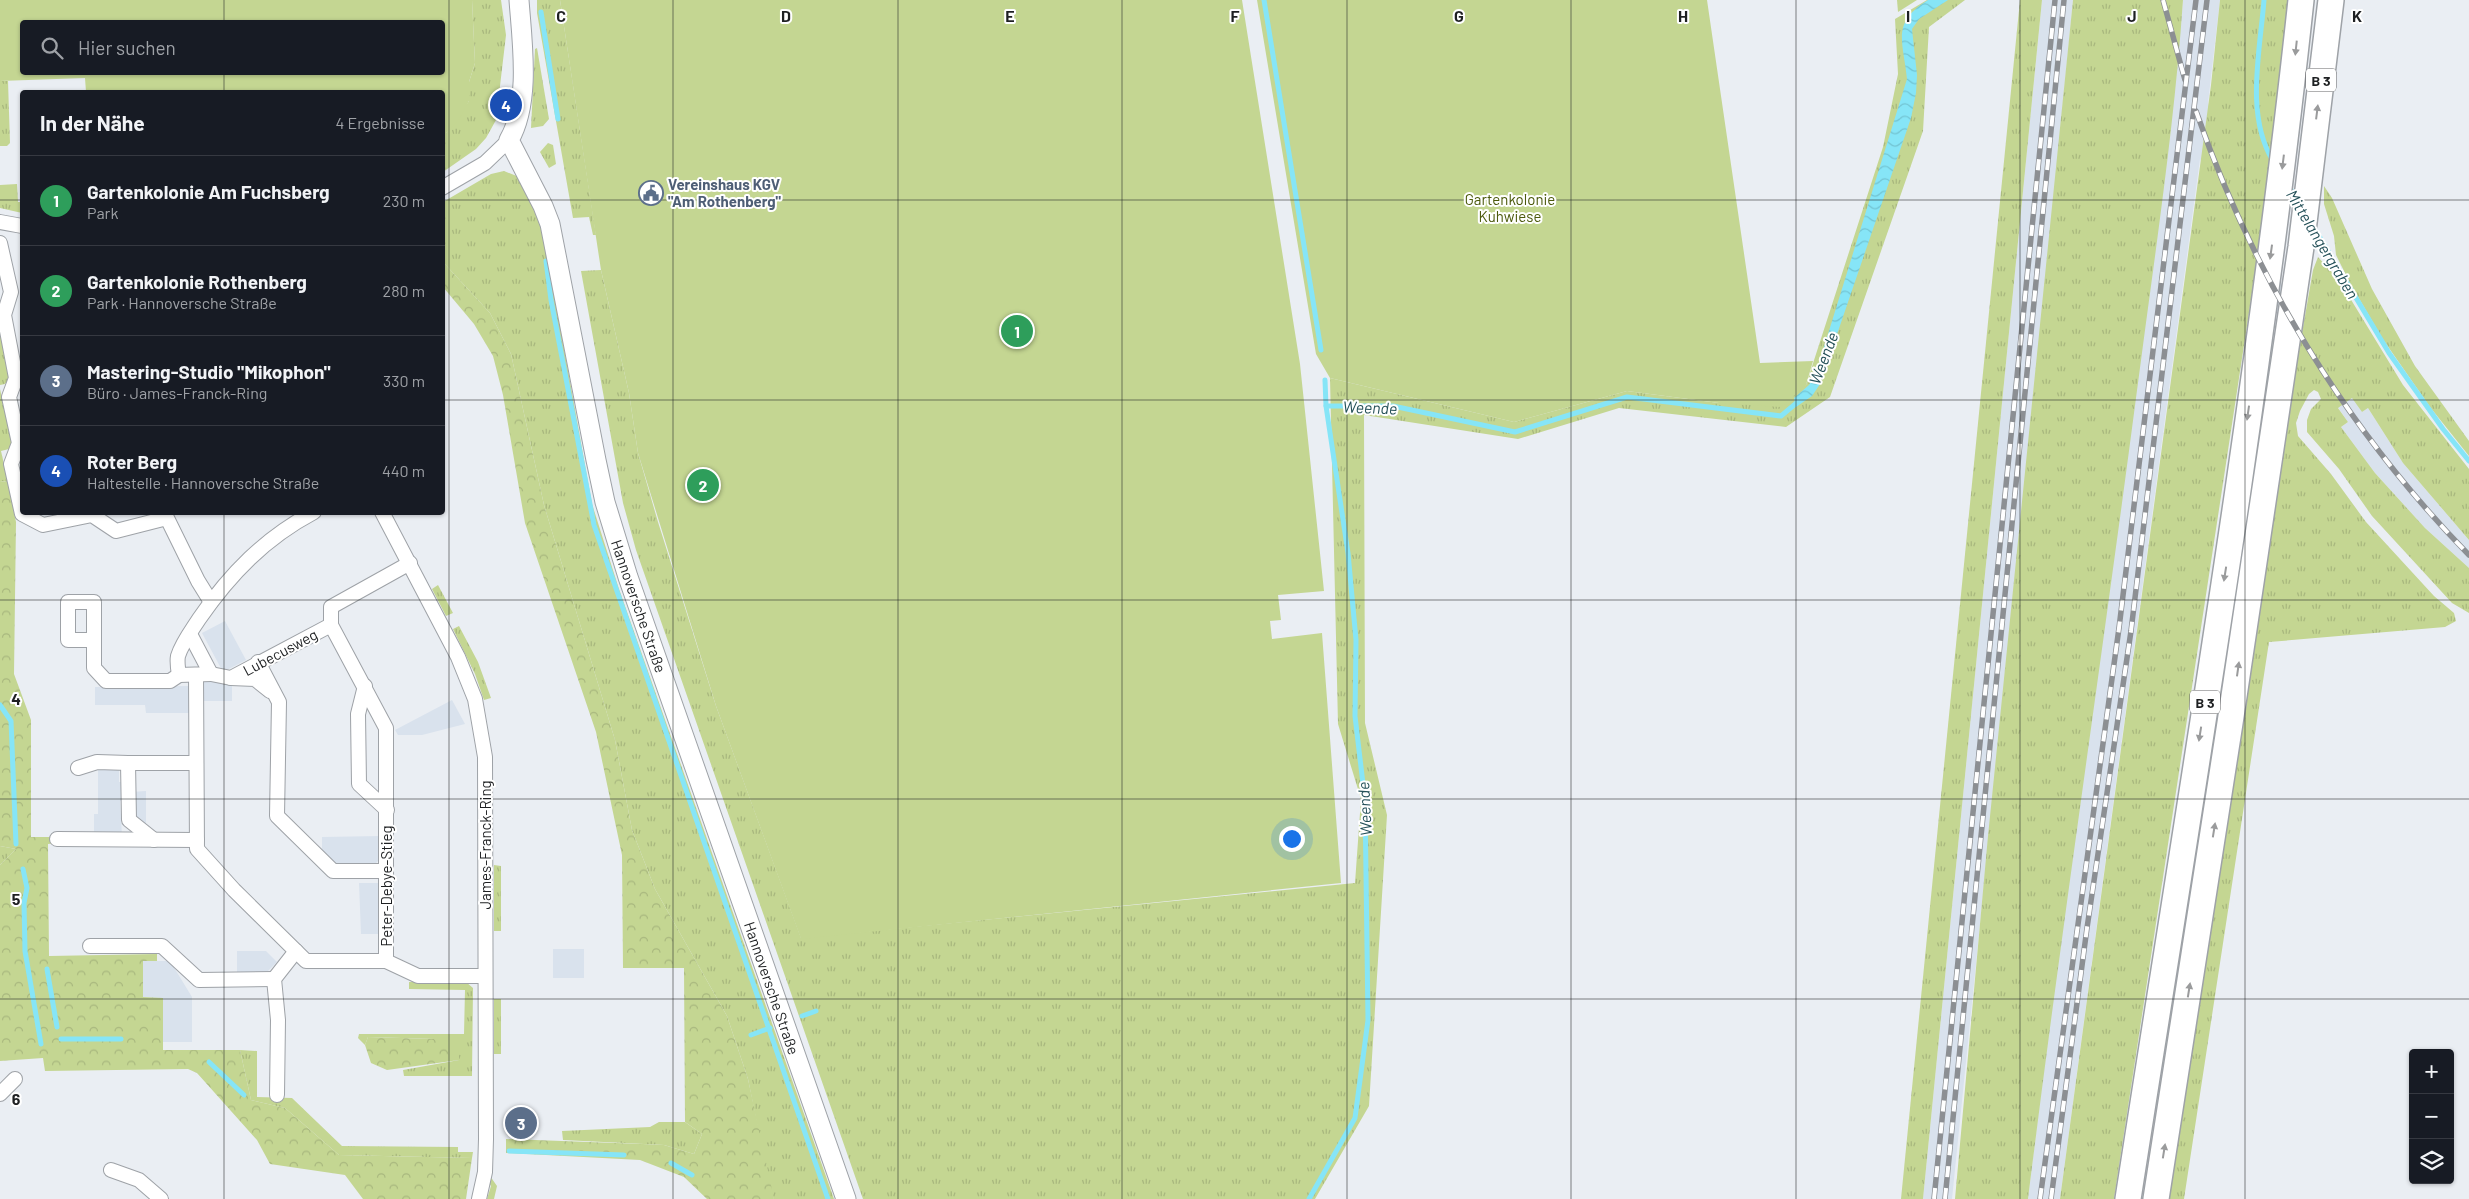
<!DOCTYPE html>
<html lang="de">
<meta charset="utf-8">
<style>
body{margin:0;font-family:Barlow,sans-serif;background:#20242c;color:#f1f3f6}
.controls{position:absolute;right:15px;bottom:15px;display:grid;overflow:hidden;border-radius:5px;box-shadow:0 1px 4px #0004}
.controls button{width:45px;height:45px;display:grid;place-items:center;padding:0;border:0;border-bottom:1px solid #363941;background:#171b24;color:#f1f3f6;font:25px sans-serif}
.you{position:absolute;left:1291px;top:838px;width:18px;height:18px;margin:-12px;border:4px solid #fff;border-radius:50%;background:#1a73e8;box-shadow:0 0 0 8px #1a73e833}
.badge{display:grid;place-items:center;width:32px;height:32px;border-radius:50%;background:#b45309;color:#fff;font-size:16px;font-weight:700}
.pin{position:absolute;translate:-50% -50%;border:2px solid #fff;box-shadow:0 1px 5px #0006}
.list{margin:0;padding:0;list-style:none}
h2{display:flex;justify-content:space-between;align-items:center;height:65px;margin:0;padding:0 20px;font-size:21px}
h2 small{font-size:16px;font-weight:400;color:#9ea1a6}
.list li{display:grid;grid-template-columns:32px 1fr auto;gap:15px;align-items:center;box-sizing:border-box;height:90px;padding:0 20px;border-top:1px solid #363941}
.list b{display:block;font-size:19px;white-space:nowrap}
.list p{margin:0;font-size:16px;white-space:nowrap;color:#9ea1a6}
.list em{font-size:16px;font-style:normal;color:#9ea1a6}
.icon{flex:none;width:28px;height:28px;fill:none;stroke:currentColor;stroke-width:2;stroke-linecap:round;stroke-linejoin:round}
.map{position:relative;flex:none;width:2469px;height:1199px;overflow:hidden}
.search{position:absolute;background:#171b24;box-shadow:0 1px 4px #0004;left:20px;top:20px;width:425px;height:55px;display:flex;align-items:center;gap:12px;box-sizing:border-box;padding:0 18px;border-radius:5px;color:#9ea1a6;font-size:19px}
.panel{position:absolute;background:#171b24;box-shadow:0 1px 4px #0004;left:20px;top:90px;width:425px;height:425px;border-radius:5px}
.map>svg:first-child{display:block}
.built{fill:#d9e2ed}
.grass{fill:url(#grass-tufts)}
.park{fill:url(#park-crowns)}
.garden{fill:#c4d692;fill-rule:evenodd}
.water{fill:url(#water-waves)}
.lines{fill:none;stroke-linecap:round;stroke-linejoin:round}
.stream{stroke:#86e5f7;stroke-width:5}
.street-casing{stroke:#9ea2a7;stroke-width:16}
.secondary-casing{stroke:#9ea2a7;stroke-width:21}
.highway-casing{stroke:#9ea2a7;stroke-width:28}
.street{stroke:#fff;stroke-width:14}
.secondary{stroke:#fff;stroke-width:19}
.highway{stroke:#fff;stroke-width:25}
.rail-casing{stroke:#8c8f93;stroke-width:5.5}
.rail{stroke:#fff;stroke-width:4;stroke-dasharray:11;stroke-linecap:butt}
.oneway{fill:#9a9b9c}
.grid{fill:none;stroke:#1e2022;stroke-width:1;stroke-opacity:0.55}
.labels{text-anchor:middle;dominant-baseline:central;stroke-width:4;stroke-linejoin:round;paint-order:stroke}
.shield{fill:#fff;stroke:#626364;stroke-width:1}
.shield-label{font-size:14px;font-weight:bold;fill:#1e2022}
.service-label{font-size:15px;font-weight:bold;fill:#4e5e75;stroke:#fff;text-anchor:start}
.park-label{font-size:15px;fill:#4b590b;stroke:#fff}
.street-label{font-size:15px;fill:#1e2022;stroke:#fff}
.water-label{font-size:16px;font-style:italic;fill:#245058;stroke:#fff}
.grid-label{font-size:16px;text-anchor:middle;font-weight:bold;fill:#1e2022;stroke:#fff;stroke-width:4;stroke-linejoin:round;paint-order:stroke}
</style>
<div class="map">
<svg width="2469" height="1199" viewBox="0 0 2469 1199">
<defs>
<pattern id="grass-tufts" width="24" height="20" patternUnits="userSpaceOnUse" patternTransform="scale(1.25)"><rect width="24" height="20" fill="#c4d692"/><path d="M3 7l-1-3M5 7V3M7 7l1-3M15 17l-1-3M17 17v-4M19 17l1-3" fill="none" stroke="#a8b77e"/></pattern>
<pattern id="park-crowns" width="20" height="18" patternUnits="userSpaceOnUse" patternTransform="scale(1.25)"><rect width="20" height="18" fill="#c4d692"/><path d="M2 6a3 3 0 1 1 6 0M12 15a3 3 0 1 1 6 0" fill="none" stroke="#a8b77e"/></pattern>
<pattern id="water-waves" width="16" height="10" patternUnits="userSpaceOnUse" patternTransform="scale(1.25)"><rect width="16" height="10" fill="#86e5f7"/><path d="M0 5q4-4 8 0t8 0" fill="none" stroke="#73c4d3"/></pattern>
</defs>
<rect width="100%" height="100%" fill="#eaeef3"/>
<g class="built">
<polygon points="2042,0 2073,0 2041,327 1952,1199 1923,1199"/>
<polygon points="2183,0 2220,0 2208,103 2243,208 2263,250 2294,307 2362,412 2368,408 2403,463 2469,540 2469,568 2425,528 2375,473 2341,427 2348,422 2317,377 2280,316 2200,159 2060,1199 2028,1199 2058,953 2159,221 2174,89 2172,83 2175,81 2157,27 2181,25"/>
<polygon points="225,621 246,660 223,672 202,633"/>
<rect x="203" y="681" width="29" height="20"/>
<polygon points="190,686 190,713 146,713 145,705 95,705 95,687"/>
<polygon points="452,700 465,724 422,735 398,735 395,730"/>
<polygon points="98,769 119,769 119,782 123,782 124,800 120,801 122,836 94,837 94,814 98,814"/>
<polygon points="146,791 146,825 132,817 131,792"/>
<polygon points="381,836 382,857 373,866 335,866 322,851 322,837"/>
<polygon points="359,883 380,883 380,934 361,934"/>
<rect x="553" y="949" width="31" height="29"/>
<polygon points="237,951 266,951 277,962 266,973 237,973"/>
<polygon points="143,961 170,961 192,997 192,1042 163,1042 163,998 143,998"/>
</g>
<g class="grass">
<polygon points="472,0 501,0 506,35 496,120 486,138 476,149 443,172 443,133 446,133 469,101 469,82 475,63"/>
<polygon points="537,0 560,0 596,235 593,235 589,217 573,218 537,13"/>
<polygon points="1927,0 1965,0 1929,27 1923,131 1830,397 1786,427 1619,408 1518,439 1364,415 1365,723 1387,815 1369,1106 1315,1199 863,1199 636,550 623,503 581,271 601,270 629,393 638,453 658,522 716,706 801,938 1355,883 1361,799 1338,724 1330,378 1514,422 1627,391 1719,403 1806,385 1883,147 1898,74 1895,19"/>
<polygon points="2020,0 2042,0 1923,1199 1901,1199"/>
<path d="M 2073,0 L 2183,0 C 2174,133 2153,266 2136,398 C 2101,665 2061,932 2028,1199 L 1955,1199 L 1988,836 Z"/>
<polygon points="2220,0 2288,0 2278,100 2255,273 2114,1199 2060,1199 2211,85"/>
<polygon points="537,48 549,119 543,126 531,128 535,49"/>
<polygon points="0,81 8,81 10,143 7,146 0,146"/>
<polygon points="548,143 553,145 556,164 549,168 540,152"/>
<polygon points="504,171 519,177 542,225 592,504 619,589 834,1199 774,1199 771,1193 748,1079 727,1016 655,889 632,830 615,740 544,505 511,354 490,313 443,262 443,202 491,174"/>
<polygon points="17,184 18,202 22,202 22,213 0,208 0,185"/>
<polygon points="2324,186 2332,198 2372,289 2415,366 2469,441 2469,456 2430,407 2382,338 2350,283 2336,255 2334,236 2324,204"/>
<polygon points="2318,257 2339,280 2403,385 2469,469 2469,540 2403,463 2368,408 2362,412 2352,398 2338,408 2348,422 2341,427 2375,473 2425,528 2469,568 2469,613 2452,603 2372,516 2339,469 2307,432 2307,420 2311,409 2321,399 2318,392 2314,390 2309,394 2300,411 2296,423 2298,436 2331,474 2366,522 2434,596 2454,613 2456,621 2445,627 2269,642 2184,1199 2167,1199 2294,379 2313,270"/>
<polygon points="0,330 10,377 5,384 0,385"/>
<polygon points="0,389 12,444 9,449 1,451 8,482 0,481"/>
<polygon points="438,585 453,613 446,616 432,589"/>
<polygon points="459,626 478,662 491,698 484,700 475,674 453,629"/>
<polygon points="0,846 16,849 0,865"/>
<polygon points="494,865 501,866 501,931 494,931"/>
<polygon points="409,982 466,982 473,988 472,1076 404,1076 403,1070 459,1060 434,1039 368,1037 365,1045 358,1038 359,1034 464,1034 465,990 409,989"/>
<rect x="494" y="999" width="7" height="55"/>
<polygon points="240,1050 257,1051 257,1097 292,1098 342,1146 458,1147 458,1152 473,1152 472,1158 339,1155 285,1108 251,1100"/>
<polygon points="659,1122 685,1122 702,1134 694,1154 664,1145 563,1140 562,1131 650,1127"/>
<polygon points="490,1176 497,1186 494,1199 487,1199 491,1186 487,1180"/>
</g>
<g class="park">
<polygon points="443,262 490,313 511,354 544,505 615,740 632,830 655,889 727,1016 748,1079 774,1199 707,1199 684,1177 640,1160 506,1153 506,1139 643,1144 664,1145 694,1154 702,1134 685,1122 684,968 623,968 622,855 596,732 525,523 503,395 493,356 474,324 443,287"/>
<polygon points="0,481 8,482 16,522 14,674 31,720 31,837 57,837 58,843 48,844 49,956 157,954 157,961 143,961 143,997 163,998 163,1050 240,1050 251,1100 285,1108 339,1155 472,1158 466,1199 363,1199 345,1175 270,1164 257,1140 197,1073 188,1069 45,1071 43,1058 0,1061 0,865 16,849 0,846"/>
<polygon points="368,1037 434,1039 459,1045 459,1060 387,1070 371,1063 365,1045"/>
</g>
<g class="garden">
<path d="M 0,0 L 472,0 L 475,63 L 469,82 L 469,101 L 458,121 L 446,133 L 443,133 L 442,92 L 86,92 L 85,78 L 0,81 ZM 22,22 L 442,22 L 442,72 L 22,72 Z"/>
<polygon points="560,0 1242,0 1300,364 1324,591 1278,595 1281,620 1270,621 1272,639 1322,633 1341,883 801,939 716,706 638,453 629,393 601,270"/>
<polygon points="1257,0 1707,0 1760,363 1813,361 1806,385 1781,407 1719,403 1627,391 1514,422 1330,378 1316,354"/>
<polygon points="1897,0 1917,0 1898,12"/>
</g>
<path class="water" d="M 1928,0 L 1948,0 L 1919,19 L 1912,29 L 1917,75 L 1916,93 L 1911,118 L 1820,384 L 1812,396 L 1796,407 L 1794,398 L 1809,385 L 1815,376 L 1907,79 C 1903,40 1891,23 1928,0 Z"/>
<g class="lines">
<g class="stream">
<polyline points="1264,0 1321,350"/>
<path d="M 2264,0 C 2260,52 2245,115 2273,161"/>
<polyline points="541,12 558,119"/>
<polyline points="2288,185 2298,201"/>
<polyline points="2313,226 2389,353 2443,429 2469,461"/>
<polyline points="546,261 551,300 594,525 828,1199"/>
<polyline points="1325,380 1326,406"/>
<polyline points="0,705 11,721 16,844"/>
<polyline points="23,869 27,888 24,903 25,951 41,1044"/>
<polyline points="47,969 57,1027"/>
<polyline points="802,1016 816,1011"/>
<polyline points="751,1035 770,1028"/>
<polyline points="61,1039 121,1039"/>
<polyline points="209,1062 244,1095"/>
<polyline points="509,1151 624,1155"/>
<polyline points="671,1163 692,1175"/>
<polyline points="1309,1199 1355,1118 1368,1020 1365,801 1355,716 1356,640 1348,553 1326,406 1393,406 1515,432 1627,397 1781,416 1800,400"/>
</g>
<defs>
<g id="street">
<polyline points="442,188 485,163 509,140"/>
<polyline points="0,222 22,226"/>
<polyline points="0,243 11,292 4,315 16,378 9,397 19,443 11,464 22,514 43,525 92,515 116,531 167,518 198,581 211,602"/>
<polyline points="382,512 458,657 475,699 485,757 486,1139 485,1172 479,1199"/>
<polyline points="331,625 386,728 386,961"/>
<polyline points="94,640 68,640 68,602 94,602 94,668 106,681 170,681 179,675 211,674 190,634"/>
<polyline points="258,662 279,702 277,816 333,871 385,871"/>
<polyline points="211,674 231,678 331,625 331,607 410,563"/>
<path d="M 179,675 C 178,669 177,661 178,656 C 182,643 192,630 199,619 C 230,574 265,538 314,512"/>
<polyline points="196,675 197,849 234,890 306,961 386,961 418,976 485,976"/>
<polyline points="231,678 255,679 270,691"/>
<polyline points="365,686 358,714 359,784 387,810"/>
<polyline points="78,768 97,762 128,763"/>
<polyline points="57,839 197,840"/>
<polyline points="154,840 129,820 128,763 196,763"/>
<polyline points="90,946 162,946 199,980 274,979"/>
<polyline points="0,1094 15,1079"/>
<polyline points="277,1095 278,1020 274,979 296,951"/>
<polyline points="111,1170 139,1180 161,1199"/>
</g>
<path id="secondary" d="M 519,0 C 522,42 531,102 509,140 L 543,206 L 550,224 L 596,460 L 605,502 L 628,577 L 846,1199"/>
<g id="highway">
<path d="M 2128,1199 C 2190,800 2258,401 2301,0"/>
<polyline points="2156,1199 2230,723 2301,247 2331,0"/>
</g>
</defs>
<use href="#street" class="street-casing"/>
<use href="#secondary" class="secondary-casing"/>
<use href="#highway" class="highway-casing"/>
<use href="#street" class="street"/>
<use href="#secondary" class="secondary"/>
<use href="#highway" class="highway"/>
<defs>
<g id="rail">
<polyline points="2163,0 2185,80"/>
<path d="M 2196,111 C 2253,276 2347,430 2469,555"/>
<polyline points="1934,1199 2055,0"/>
<polyline points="1945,1199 2064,0"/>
<polyline points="2040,1199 2119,628 2196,0"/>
<polyline points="2051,1199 2087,928 2131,631 2207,0"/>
</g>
</defs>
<use href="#rail" class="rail-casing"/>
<use href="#rail" class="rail"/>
</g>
<defs><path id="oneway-solid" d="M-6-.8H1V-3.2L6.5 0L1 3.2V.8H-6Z" transform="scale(1.25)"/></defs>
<g class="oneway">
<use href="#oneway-solid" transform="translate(2296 48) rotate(96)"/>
<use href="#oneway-solid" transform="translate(2317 112) rotate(-83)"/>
<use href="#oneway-solid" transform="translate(2283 162) rotate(97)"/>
<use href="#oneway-solid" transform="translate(2271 252) rotate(98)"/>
<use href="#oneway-solid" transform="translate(2248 413) rotate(98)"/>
<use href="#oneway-solid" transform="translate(2225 574) rotate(99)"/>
<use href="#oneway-solid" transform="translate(2238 669) rotate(-82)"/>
<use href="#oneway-solid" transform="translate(2200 734) rotate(99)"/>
<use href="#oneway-solid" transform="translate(2214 830) rotate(-81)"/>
<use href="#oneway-solid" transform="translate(2189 990) rotate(-81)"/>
<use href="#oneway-solid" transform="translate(2164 1151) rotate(-81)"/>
</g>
<path class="grid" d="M 224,0 L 224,22M 449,0 L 449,1199M 673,0 L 673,1199M 898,0 L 898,1199M 1122,0 L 1122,1199M 1347,0 L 1347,1199M 1571,0 L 1571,1199M 1796,0 L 1796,1199M 2020,0 L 2020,1199M 2245,0 L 2245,1199M 224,72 L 224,92M 0,200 L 22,200M 442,200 L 2469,200M 0,400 L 22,400M 442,400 L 2469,400M 224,512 L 224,1199M 0,600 L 2469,600M 0,799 L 2469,799M 0,999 L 2469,999"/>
<defs>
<symbol id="civic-ring" viewBox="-11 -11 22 22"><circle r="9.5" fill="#fff" stroke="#5c6f8a" stroke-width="1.5"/><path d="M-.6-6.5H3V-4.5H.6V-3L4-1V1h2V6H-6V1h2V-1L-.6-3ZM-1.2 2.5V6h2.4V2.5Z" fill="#5c6f8a"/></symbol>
</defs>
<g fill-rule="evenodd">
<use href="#civic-ring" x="637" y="179" width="28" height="28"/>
</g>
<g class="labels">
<g class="shield">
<rect x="2306" y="68.5" width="30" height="23" rx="4"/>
<rect x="2190" y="690.5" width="30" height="23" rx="4"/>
</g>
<g class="shield-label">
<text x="2321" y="80">B 3</text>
<text x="2205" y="702">B 3</text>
</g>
<g class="service-label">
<text x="668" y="184">Vereinshaus KGV<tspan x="668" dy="17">"Am Rothenberg"</tspan></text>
</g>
<g class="park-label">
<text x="1510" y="199">Gartenkolonie<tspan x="1510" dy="17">Kuhwiese</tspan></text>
</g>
<g class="street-label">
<text transform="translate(639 606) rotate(71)">Hannoversche Straße</text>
<text transform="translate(280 652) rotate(-28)">Lubecusweg</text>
<text transform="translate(485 845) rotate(-90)">James-Franck-Ring</text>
<text transform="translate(386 886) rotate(-90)">Peter-Debye-Stieg</text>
<text transform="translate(772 988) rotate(71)">Hannoversche Straße</text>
</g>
<g class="water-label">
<text transform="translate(2323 244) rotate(59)">Mittelangergraben</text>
<text transform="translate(1823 358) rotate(-69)">Weende</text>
<text transform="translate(1370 407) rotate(2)">Weende</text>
<text transform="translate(1364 809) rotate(-93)">Weende</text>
</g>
</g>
<g class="grid-label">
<text x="561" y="22">C</text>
<text x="786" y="22">D</text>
<text x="1010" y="22">E</text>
<text x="1235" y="22">F</text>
<text x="1459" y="22">G</text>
<text x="1683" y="22">H</text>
<text x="1908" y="22">I</text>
<text x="2132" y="22">J</text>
<text x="2357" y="22">K</text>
<text x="16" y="705">4</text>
<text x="16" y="905">5</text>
<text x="16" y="1105">6</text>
</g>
</svg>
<div class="controls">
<button>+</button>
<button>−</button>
<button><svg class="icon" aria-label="layers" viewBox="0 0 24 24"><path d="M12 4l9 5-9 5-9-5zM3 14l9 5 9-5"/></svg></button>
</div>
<div class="you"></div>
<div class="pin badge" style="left:1017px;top:331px;background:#2e9e5b">1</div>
<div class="pin badge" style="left:703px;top:485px;background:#2e9e5b">2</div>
<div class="pin badge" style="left:521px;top:1123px;background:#5c6f8a">3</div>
<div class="pin badge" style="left:506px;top:105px;background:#1a4fb4">4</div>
<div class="search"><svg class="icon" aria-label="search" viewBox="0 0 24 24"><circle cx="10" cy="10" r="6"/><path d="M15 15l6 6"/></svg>Hier suchen</div>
<section class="panel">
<h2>In der Nähe<small>4 Ergebnisse</small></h2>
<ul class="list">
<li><span class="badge" style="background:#2e9e5b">1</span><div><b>Gartenkolonie Am Fuchsberg</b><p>Park</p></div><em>230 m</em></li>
<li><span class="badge" style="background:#2e9e5b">2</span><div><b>Gartenkolonie Rothenberg</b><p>Park · Hannoversche Straße</p></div><em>280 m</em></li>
<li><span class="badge" style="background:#5c6f8a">3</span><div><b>Mastering-Studio &quot;Mikophon&quot;</b><p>Büro · James-Franck-Ring</p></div><em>330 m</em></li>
<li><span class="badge" style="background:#1a4fb4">4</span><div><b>Roter Berg</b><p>Haltestelle · Hannoversche Straße</p></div><em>440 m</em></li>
</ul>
</section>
</div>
